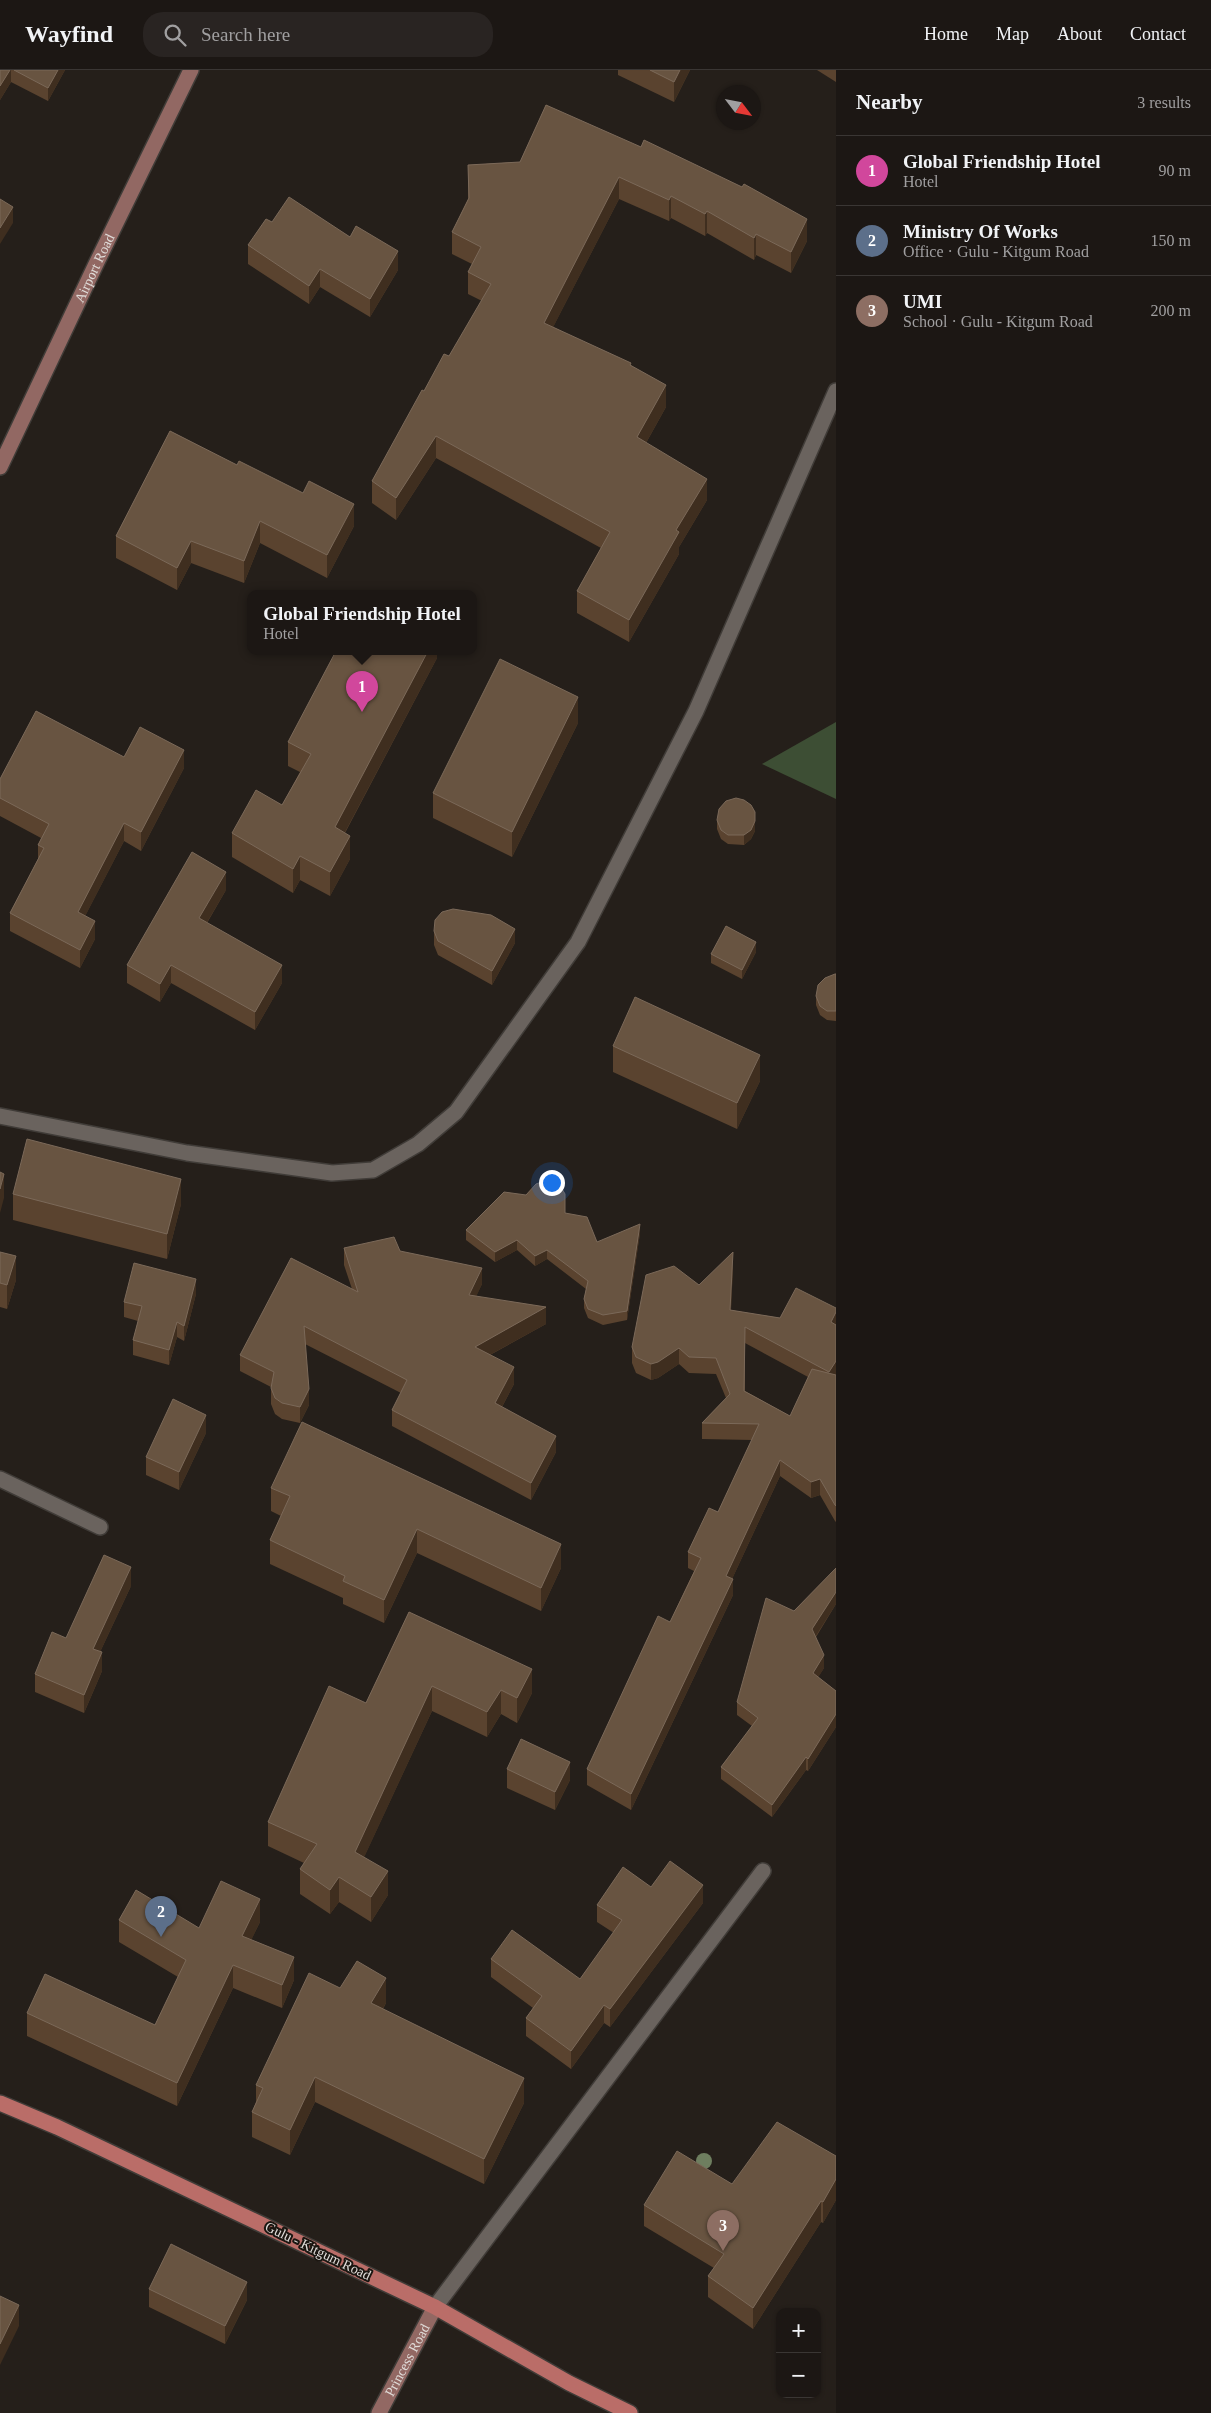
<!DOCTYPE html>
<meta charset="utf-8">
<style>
body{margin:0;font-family:Georgia,serif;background:#292422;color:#f1f3f6}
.controls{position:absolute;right:15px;bottom:15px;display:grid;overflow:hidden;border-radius:10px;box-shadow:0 1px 4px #0004}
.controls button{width:45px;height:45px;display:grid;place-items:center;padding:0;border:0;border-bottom:1px solid #3a3634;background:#1c1714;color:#f1f3f6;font:25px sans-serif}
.compass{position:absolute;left:716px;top:15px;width:45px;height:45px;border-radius:50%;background:#1c1714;box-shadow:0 1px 4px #0004;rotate:122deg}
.you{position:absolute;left:551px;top:1112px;width:18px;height:18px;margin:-12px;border:4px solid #fff;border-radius:50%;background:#1a73e8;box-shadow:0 0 0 8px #1a73e833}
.badge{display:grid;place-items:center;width:32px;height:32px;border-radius:50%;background:#ea580c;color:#fff;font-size:16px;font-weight:700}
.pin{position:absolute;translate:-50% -41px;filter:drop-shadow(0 1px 2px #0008)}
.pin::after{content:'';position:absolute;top:26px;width:18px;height:15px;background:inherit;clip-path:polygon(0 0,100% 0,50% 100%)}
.popup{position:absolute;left:247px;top:520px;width:230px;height:65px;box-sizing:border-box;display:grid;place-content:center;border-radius:10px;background:#1c1714;filter:drop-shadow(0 1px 4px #0005);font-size:16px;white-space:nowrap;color:#a09fa0}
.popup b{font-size:19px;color:#f1f3f6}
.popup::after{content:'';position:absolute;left:50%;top:100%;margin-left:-10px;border:10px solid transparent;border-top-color:#1c1714}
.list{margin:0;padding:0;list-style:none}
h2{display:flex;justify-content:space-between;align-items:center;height:65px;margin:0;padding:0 20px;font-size:21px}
h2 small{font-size:16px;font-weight:400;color:#a09fa0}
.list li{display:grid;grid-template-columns:32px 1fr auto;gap:15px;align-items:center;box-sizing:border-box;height:70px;padding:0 20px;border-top:1px solid #3a3634}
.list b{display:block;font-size:19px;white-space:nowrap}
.list p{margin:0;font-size:16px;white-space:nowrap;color:#a09fa0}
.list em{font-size:16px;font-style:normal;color:#a09fa0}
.icon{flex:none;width:28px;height:28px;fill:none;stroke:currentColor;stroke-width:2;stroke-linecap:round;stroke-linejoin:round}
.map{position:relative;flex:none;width:836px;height:2343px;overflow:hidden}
header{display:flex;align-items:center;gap:30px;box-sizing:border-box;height:70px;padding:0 25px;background:#1c1714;border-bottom:1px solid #3a3634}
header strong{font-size:24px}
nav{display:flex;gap:28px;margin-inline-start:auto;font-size:18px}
.search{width:350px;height:45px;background:#292422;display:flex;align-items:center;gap:12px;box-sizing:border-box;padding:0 18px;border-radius:20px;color:#a09fa0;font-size:19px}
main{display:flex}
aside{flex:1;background:#1c1714}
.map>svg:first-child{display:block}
.forest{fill:#3d4e34}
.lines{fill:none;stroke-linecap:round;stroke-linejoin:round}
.street-casing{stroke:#403c38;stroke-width:18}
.secondary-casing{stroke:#403c38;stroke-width:18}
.primary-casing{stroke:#403c38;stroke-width:18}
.street{stroke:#6a635e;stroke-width:15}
.secondary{stroke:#926863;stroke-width:15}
.primary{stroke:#ba6d68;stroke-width:15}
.tree{fill:#6e7e5f}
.wall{fill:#5a432f;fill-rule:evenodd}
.shaded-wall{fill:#3f2e1f}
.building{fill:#685441;stroke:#7b6959}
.labels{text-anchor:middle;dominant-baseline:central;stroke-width:4;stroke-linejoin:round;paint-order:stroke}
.street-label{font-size:14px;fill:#e0dcd9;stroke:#1b1611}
</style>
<header>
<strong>Wayfind</strong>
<div class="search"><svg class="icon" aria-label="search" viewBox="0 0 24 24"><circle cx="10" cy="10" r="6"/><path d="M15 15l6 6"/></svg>Search here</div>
<nav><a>Home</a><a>Map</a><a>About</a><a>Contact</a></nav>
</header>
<main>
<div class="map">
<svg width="836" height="2343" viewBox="0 0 836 2343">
<rect width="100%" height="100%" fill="#251f1a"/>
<polygon class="forest" points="836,652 836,729 762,694"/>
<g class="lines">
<defs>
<g id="street">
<polyline points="0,1046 187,1083 332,1103 373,1100 418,1074 456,1042 578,872 696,641 836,321"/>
<polyline points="0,1409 100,1457"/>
<polyline points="435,2237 763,1801"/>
</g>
<g id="secondary">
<path id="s1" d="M 0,397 L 96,194 L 191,0"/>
<path id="s2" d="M 379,2343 L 435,2237"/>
</g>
<polyline id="primary" points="0,2033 57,2057 435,2237 569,2313 630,2343"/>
</defs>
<use href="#street" class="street-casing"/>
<use href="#secondary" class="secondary-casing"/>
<use href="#primary" class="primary-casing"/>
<use href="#street" class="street"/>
<use href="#secondary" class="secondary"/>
<use href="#primary" class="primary"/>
</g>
<circle class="tree" cx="704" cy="2091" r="8"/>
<g class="wall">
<polygon points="0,0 65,0 48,31 11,12 0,30"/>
<polygon points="618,0 690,0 674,32 618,5"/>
<polygon points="817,0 836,0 836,12"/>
<polygon points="546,35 807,171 791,203 756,185 754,190 707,163 705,166 671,148 669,151 619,129 553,257 631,295 666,337 646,373 707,430 679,477 679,484 629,572 577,543 577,521 601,478 436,388 396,450 372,433 372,411 424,321 449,286 482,231 468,224 468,202 472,194 452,184 452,162 468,129 468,95 520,92"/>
<polygon points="272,152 398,200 370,247 320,217 309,234 248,194 248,175"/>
<polygon points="170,361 354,456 327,508 260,473 244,513 191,493 177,520 116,488 116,466"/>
<polygon points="437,581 437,588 345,763 350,789 330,826 300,810 293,823 232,787 232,763 282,735 300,702 288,696 288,672"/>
<polygon points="578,653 512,787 433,748 433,723"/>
<polygon points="124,687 184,698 141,781 124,771 85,846 95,869 80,898 10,861 10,843 38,789 38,775 41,768 0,746 0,709"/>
<polygon points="717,750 755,761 751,769 744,775 728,774 721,769 717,759"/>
<polygon points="226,820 207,853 282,913 255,960 171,913 160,932 127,913 127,895"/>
<polygon points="434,861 515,873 492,915 438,885 434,875"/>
<polygon points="756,882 742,909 711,893 711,884"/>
<polygon points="836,904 836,951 827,950 820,945 816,935 816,926"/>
<polygon points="613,976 760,1011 737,1059 613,1002"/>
<polygon points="13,1124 181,1134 167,1189 13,1150"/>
<polygon points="565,1143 597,1172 640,1163 627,1250 603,1255 588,1248 584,1238 584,1229 586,1219 547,1189 535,1196 517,1180 495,1192 466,1170 466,1160"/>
<polygon points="344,1178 400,1181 482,1214 476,1226 546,1254 490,1285 514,1314 502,1337 556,1382 531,1430 392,1356 392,1340 401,1323 305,1274 309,1335 300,1353 282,1349 275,1344 271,1334 271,1317 240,1301 240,1285 352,1219 344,1195"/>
<polygon points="0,1182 16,1210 7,1239 0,1237"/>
<path d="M 733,1197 L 731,1240 L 780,1248 L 836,1238 L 836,1452 L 835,1451 L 820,1425 L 811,1428 L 780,1406 L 732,1509 L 733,1525 L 631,1740 L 587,1715 L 587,1699 L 670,1552 L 694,1501 L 688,1498 L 688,1482 L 718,1442 L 752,1370 L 702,1369 L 702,1353 L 726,1328 L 716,1304 L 689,1303 L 679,1294 L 658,1308 L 651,1310 L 636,1303 L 632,1293 L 632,1277 L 699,1215 ZM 745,1273 L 808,1307 L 790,1346 L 745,1321 Z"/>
<polygon points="196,1224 184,1271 177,1267 169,1295 133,1285 133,1270 138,1251 124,1247 124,1232"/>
<polygon points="206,1363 179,1420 146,1405 146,1387"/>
<polygon points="271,1418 561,1498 541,1541 417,1483 384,1553 343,1534 343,1528 270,1494 270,1470 281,1446 271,1441"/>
<polygon points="836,1499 836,1534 816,1567 824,1598 818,1607 836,1621 836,1657 808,1701 806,1700 772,1747 721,1709 721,1697 752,1656 737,1645 737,1632 794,1541"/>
<polygon points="131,1516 100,1582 102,1601 84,1643 35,1622 35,1604 66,1568"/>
<polygon points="409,1542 532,1623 517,1653 501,1644 487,1667 432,1641 364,1787 388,1825 371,1852 339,1832 330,1844 300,1824 300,1799 304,1793 268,1776 268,1752 366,1633"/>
<polygon points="507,1699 570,1710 555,1740 507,1718"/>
<polygon points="651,1817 703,1833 610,1957 604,1953 571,1999 526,1966 526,1948 533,1938 491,1907 491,1889 580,1909 614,1863 597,1852 597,1835"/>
<polygon points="119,1850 199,1858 260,1852 251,1870 294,1910 282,1938 233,1918 177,2036 27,1966 27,1943 155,1955 178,1907 119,1872"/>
<polygon points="340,1918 386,1933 383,1939 524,2033 484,2114 315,2032 290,2085 252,2067 252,2042 256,2032 256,2015"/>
<polygon points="836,2086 836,2130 823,2153 821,2152 753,2259 708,2227 708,2206 714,2198 644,2156 644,2135 732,2114"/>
<polygon points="149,2219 247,2230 225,2274 149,2237"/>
</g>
<g class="shaded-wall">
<polygon points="10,0 11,0 11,12 0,30 0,16"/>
<polygon points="58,0 65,0 48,31 48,18"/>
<polygon points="680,0 690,0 674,32 674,12"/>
<polygon points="619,107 619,129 544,275 544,253"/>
<polygon points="671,126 671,148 669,151 669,130"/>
<polygon points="13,137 13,153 0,174 0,158"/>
<polygon points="707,141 707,163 705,166 705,144"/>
<polygon points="807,149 807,171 791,203 791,182"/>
<polygon points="756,164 756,185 754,190 754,168"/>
<polygon points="398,181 398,200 370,247 370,229"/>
<polygon points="320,199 320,217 309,234 309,216"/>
<polygon points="666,315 666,337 637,389 637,367"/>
<polygon points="436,366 436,388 396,450 396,428"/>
<polygon points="707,409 707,430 679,477 679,484 629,572 629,550 676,460"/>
<polygon points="354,434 354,456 327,508 327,485"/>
<polygon points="260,451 260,473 244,513 244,491"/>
<polygon points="191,471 191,493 177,520 177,498"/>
<polygon points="428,581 437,581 437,588 335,781 335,757"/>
<polygon points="578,627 578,653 512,787 512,762"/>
<polygon points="184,680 184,698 141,781 141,762"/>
<polygon points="755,751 755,761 751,769 744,775 744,765"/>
<polygon points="124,753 124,771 78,860 78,842"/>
<polygon points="350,766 350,789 330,826 330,802"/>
<polygon points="300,786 300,810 293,823 293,799"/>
<polygon points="226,802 226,820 199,866 199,848"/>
<polygon points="95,851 95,869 80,898 80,880"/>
<polygon points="515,859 515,873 492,915 492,901"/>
<polygon points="756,872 756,882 742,909 742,900"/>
<polygon points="171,895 171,913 160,932 160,914"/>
<polygon points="282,895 282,913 255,960 255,942"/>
<polygon points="760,985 760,1011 737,1059 737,1033"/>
<polygon points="4,1104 4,1128 0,1143 0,1119"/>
<polygon points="181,1109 181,1134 167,1189 167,1164"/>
<polygon points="640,1154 640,1163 627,1250 627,1241"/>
<polygon points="517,1170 517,1180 495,1192 495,1182"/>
<polygon points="547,1180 547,1189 535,1196 535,1186"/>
<polygon points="733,1182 733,1197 730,1256 730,1240"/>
<polygon points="16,1186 16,1210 7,1239 7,1215"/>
<polygon points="482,1198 482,1214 469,1242 469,1225"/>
<polygon points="196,1209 196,1224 184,1271 184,1256"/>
<polygon points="546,1237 546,1254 475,1293 475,1277"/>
<polygon points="836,1242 836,1258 831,1252"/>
<polygon points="177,1252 177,1267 169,1295 169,1280"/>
<polygon points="679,1278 679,1294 658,1308 651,1310 651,1294"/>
<polygon points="836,1291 836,1307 829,1318 829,1302"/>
<polygon points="514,1297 514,1314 495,1350 495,1333"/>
<polygon points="309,1319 309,1335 300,1353 300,1337"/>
<polygon points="206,1345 206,1363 179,1420 179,1402"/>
<polygon points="556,1366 556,1382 531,1430 531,1413"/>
<polygon points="780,1390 780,1406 726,1522 726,1506"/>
<polygon points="820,1409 820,1425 811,1428 811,1412"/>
<polygon points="417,1459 417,1483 384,1553 384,1530"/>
<polygon points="561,1474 561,1498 541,1541 541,1518"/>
<polygon points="131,1497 131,1516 93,1597 93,1579"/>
<polygon points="733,1509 733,1525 631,1740 631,1724"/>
<polygon points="836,1522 836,1534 812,1572 812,1559"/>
<polygon points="102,1582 102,1601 84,1643 84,1625"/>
<polygon points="824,1585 824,1598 813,1616 813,1603"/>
<polygon points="532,1599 532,1623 517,1653 517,1628"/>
<polygon points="432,1616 432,1641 355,1807 355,1782"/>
<polygon points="501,1620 501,1644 487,1667 487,1642"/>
<polygon points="836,1644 836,1657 808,1701 808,1689"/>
<polygon points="806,1687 806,1700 772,1747 772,1735"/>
<polygon points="570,1692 570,1710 555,1740 555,1722"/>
<polygon points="388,1801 388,1825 371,1852 371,1827"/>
<polygon points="339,1807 339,1832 330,1844 330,1820"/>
<polygon points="703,1815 703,1833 610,1957 610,1939"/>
<polygon points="260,1829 260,1852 242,1889 242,1866"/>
<polygon points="294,1887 294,1910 282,1938 282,1915"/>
<polygon points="233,1895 233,1918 177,2036 177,2013"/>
<polygon points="386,1908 386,1933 371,1959 371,1933"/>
<polygon points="604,1935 604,1953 571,1999 571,1981"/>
<polygon points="315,2007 315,2032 290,2085 290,2060"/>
<polygon points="524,2008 524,2033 484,2114 484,2089"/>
<polygon points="836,2109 836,2130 823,2153 823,2132"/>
<polygon points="821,2131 821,2152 753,2259 753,2238"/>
<polygon points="247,2212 247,2230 225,2274 225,2256"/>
<polygon points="19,2235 19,2256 0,2295 0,2274"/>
</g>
<g class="building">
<polygon points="0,0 10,0 0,16"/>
<polygon points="14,0 58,0 48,18"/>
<polygon points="650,0 680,0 674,12"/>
<polygon points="546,35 641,77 644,70 742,117 744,114 807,149 791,182 756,164 754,168 707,141 705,144 671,126 669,130 619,107 544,253 631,293 630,295 666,315 637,367 707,409 676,460 679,462 629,550 577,521 610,462 436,366 396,428 372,411 422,320 424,321 444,284 449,286 491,214 468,202 481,177 452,162 469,128 468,95 520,92"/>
<polygon points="289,127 350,167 356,156 398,181 370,229 320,199 309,216 248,175 266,149 272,152"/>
<polygon points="0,129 13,137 0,158"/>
<polygon points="170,361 237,395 239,391 303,423 309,411 354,434 327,485 260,451 244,491 191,471 177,498 116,466"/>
<polygon points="336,581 428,581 335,757 350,766 330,802 300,786 293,799 232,763 256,720 282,735 311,684 288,672"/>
<polygon points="500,589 578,627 512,762 433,723"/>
<polygon points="36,641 124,687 140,657 184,680 141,762 124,753 78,842 95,851 80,880 10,843 44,778 38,775 49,754 0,728 0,709"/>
<polygon points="736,728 744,730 751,735 755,742 755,751 751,760 744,765 728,765 721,760 717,750 719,739 726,731"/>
<polygon points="192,782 226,802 199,848 282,895 255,942 171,895 160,914 127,895"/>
<polygon points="453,839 491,845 515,859 492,901 438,871 434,861 435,850 442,842"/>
<polygon points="726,856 756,872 742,900 711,884"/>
<polygon points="835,904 836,904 836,941 827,941 820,936 816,926 818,915 825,908"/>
<polygon points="635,927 760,985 737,1033 613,976"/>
<polygon points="27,1069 181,1109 167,1164 13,1124"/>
<polygon points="0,1102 4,1104 0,1119"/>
<polygon points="547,1110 561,1117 565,1124 565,1143 587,1147 597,1172 640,1154 627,1241 603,1245 588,1239 584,1229 588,1211 547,1180 535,1186 517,1170 495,1182 466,1160 504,1122 526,1125 536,1114"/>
<polygon points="394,1167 400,1181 482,1198 469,1225 546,1237 475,1277 514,1297 495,1333 556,1366 531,1413 392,1340 407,1310 304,1256 309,1319 300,1337 282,1333 275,1328 271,1318 274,1302 240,1285 291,1188 358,1222 344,1178"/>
<polygon points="0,1182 16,1186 7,1215 0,1213"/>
<polygon points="733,1182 730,1240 780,1248 796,1218 836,1238 836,1242 831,1252 836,1255 836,1291 829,1302 745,1257 744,1321 790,1346 812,1299 836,1305 836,1436 835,1435 820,1409 811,1412 780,1390 726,1506 733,1509 631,1724 587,1699 658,1546 670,1552 701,1488 688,1482 709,1438 718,1442 759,1354 702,1353 730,1324 716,1288 689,1287 679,1278 658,1292 651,1294 636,1287 632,1277 646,1205 674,1196 699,1215"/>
<polygon points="134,1193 196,1209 184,1256 177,1252 169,1280 133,1270 142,1236 124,1232"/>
<polygon points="173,1329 206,1345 179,1402 146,1387"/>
<polygon points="302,1352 561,1474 541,1518 417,1459 384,1530 343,1511 345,1506 270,1470 290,1426 271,1418"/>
<polygon points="104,1485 131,1497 93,1579 102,1582 84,1625 35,1604 52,1562 66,1568"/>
<polygon points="836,1498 836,1522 812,1559 824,1585 813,1603 836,1621 836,1644 808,1689 806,1687 772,1735 721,1697 758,1648 737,1632 766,1528 794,1541"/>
<polygon points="409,1542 532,1599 517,1628 501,1620 487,1642 432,1616 355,1782 388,1801 371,1827 339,1807 330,1820 300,1799 317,1774 268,1752 329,1616 366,1633"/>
<polygon points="521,1669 570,1692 555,1722 507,1699"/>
<polygon points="670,1791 703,1815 610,1939 604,1935 571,1981 526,1948 542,1926 491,1889 512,1860 580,1909 622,1850 597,1835 623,1797 651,1817"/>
<polygon points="221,1811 260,1829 242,1866 294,1887 282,1915 233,1895 177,2013 27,1943 45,1904 155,1955 186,1890 119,1850 136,1820 199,1858"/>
<polygon points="357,1891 386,1908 371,1933 524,2008 484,2089 315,2007 290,2060 252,2042 263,2018 256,2015 309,1903 340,1918"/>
<polygon points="777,2052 836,2086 836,2109 823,2132 821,2131 753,2238 708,2206 724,2184 644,2135 677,2081 732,2114"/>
<polygon points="171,2174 247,2212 225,2256 149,2219"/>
<polygon points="0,2226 19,2235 0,2274"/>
</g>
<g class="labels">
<g class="street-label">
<text stroke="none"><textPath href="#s1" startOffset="220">Airport Road</textPath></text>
<text transform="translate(318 2181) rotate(26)">Gulu - Kitgum Road</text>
<text stroke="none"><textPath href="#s2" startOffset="60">Princess Road</textPath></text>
</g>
</g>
</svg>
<div class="controls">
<button>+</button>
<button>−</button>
</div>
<svg class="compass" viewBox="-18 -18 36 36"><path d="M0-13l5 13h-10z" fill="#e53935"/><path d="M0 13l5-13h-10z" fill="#a09fa0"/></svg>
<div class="you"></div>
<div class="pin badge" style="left:362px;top:642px;background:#d1479c">1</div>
<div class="popup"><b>Global Friendship Hotel</b>Hotel</div>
<div class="pin badge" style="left:161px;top:1867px;background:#5c6f8a">2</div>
<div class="pin badge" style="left:723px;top:2181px;background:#8d6e63">3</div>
</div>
<aside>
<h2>Nearby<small>3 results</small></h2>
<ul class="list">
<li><span class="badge" style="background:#d1479c">1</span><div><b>Global Friendship Hotel</b><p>Hotel</p></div><em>90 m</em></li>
<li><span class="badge" style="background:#5c6f8a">2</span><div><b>Ministry Of Works</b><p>Office · Gulu - Kitgum Road</p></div><em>150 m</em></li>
<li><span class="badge" style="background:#8d6e63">3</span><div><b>UMI</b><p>School · Gulu - Kitgum Road</p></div><em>200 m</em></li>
</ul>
</aside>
</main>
